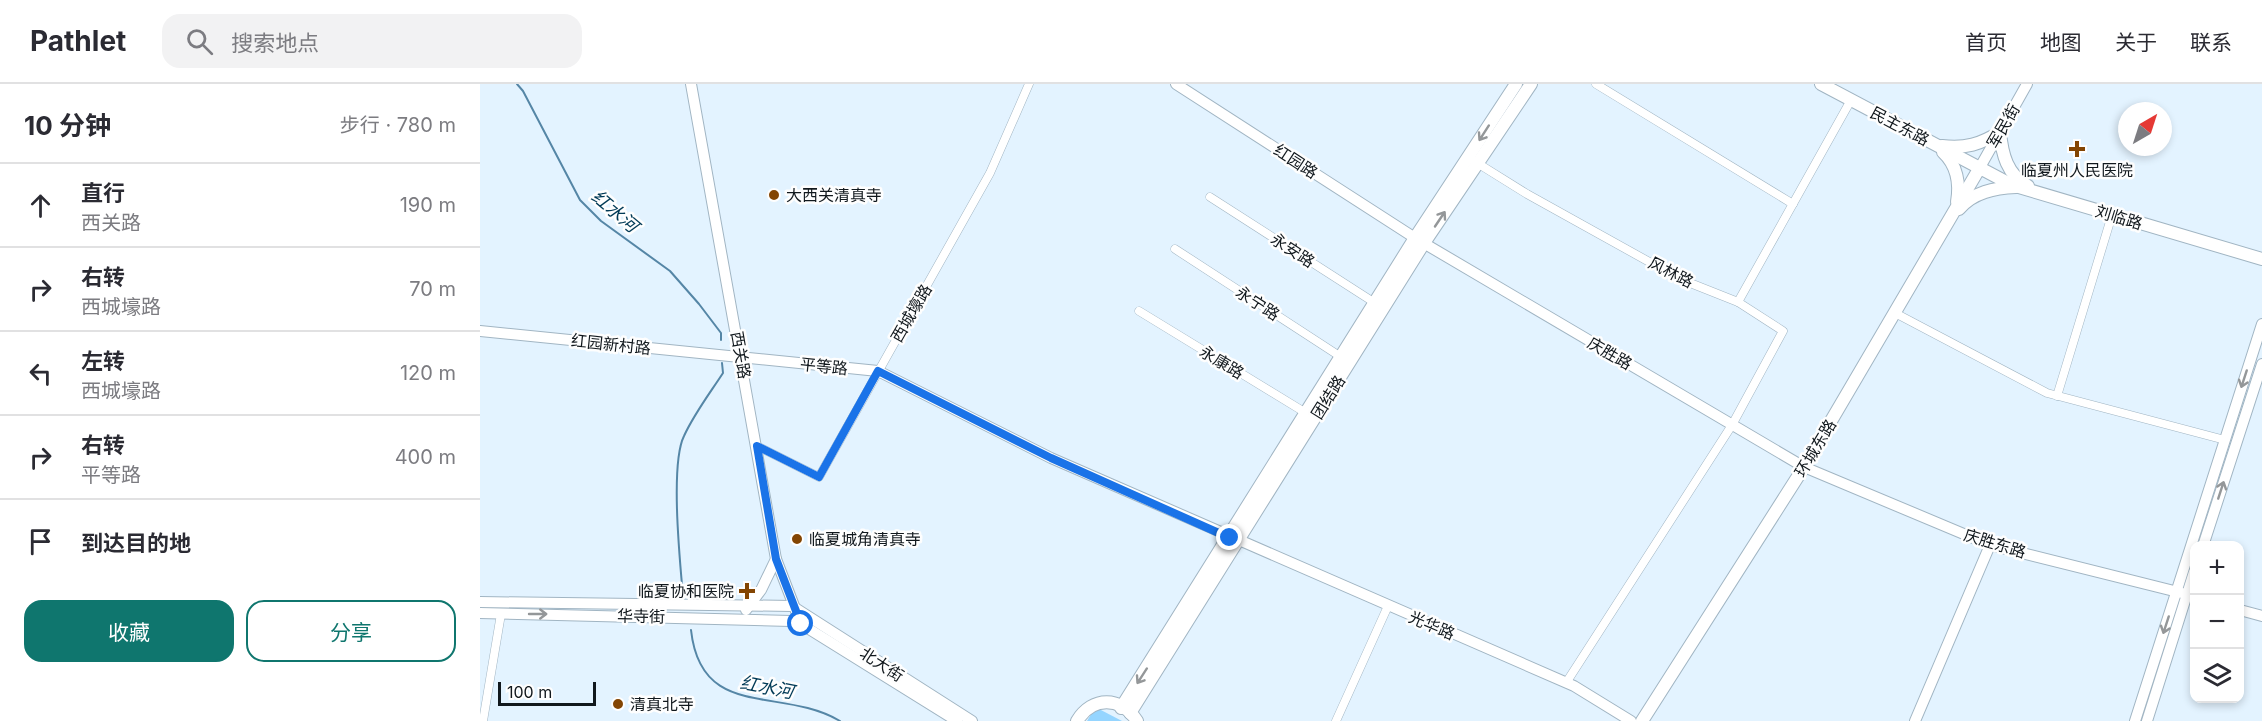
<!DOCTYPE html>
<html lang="zh">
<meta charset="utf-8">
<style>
body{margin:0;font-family:Inter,"Noto Sans SC",sans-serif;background:#f2f2f3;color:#2b2b33}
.controls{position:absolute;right:18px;bottom:18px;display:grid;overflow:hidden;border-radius:12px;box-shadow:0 3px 9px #0003}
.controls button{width:54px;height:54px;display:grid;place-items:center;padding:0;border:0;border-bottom:2px solid #e1e1e2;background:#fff;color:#2b2b33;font:30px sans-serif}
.compass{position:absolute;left:1638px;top:18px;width:54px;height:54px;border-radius:50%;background:#fff;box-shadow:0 3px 9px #0003;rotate:39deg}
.scale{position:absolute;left:18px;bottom:15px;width:98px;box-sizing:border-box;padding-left:6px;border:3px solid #11181d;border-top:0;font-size:16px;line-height:21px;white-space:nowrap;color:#11181d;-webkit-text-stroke:4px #fefefe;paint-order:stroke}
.stop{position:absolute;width:18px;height:18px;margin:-14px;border:4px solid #1a73e8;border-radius:50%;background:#fff}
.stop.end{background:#1a73e8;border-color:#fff;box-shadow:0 2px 6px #0008}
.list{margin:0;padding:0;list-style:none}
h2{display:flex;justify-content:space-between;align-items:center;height:78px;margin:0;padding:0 24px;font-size:26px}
h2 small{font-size:20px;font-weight:400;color:#7c7c81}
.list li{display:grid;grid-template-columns:39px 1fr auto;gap:18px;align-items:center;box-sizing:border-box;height:84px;padding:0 24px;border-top:2px solid #e1e1e2}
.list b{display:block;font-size:22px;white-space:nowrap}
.list p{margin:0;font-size:20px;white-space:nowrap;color:#7c7c81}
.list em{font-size:20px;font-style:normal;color:#7c7c81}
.actions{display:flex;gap:12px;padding:18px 24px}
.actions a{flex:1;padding:14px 0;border:2px solid #0f766e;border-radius:18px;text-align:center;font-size:21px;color:#0f766e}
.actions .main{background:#0f766e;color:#fff}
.icon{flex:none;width:33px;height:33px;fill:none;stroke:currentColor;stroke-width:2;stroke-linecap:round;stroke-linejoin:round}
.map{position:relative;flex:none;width:1782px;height:637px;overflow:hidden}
header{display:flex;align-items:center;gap:36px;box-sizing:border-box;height:84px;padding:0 30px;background:#fff;border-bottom:2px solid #e1e1e2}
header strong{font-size:28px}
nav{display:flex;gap:33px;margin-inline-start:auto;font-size:21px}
.search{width:420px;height:54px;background:#f2f2f3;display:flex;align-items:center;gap:15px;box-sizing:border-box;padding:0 21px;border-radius:18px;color:#7c7c81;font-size:22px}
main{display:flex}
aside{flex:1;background:#fff}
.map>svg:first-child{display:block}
.green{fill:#95d5ff}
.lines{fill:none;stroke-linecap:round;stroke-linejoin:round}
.stream{stroke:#5586a6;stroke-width:2}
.street-casing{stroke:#a1b5c3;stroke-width:9}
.secondary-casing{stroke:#a1b5c3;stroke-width:12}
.primary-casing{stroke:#a1b5c3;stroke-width:14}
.street{stroke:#fff;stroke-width:8}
.secondary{stroke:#fff;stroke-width:10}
.primary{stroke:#fff;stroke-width:12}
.oneway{stroke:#949799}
.route{stroke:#1a73e8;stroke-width:8}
.poi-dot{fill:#834503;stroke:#fefefe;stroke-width:2}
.labels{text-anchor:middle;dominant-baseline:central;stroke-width:5;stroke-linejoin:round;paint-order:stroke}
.street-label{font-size:16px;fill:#11181d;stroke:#fefefe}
.poi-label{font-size:16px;fill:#11181d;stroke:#fefefe;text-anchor:start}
.water-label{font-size:18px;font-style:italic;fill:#003a56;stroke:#fefefe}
</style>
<header>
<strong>Pathlet</strong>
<div class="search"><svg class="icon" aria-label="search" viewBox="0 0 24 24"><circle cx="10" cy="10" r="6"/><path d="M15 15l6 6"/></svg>搜索地点</div>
<nav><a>首页</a><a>地图</a><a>关于</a><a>联系</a></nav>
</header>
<main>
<aside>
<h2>10 分钟<small>步行 · 780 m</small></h2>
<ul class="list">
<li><svg class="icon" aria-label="ahead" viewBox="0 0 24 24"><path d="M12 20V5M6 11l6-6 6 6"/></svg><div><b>直行</b><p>西关路</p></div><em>190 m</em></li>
<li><svg class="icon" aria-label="right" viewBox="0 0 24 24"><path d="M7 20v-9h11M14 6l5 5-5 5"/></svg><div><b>右转</b><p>西城壕路</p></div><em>70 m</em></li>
<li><svg class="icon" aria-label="left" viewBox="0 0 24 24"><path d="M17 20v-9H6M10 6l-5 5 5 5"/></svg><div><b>左转</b><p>西城壕路</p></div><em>120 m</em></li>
<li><svg class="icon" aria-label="right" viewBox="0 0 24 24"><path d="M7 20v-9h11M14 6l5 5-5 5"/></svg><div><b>右转</b><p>平等路</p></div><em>400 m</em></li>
<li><svg class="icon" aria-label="arrive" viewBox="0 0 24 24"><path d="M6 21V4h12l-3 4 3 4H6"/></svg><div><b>到达目的地</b></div></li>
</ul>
<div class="actions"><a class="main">收藏</a><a>分享</a></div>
</aside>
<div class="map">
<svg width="1782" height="637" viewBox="0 0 1782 637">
<rect width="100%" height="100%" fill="#e3f3ff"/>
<polygon class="green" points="619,625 642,637 607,637 613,627"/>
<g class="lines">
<g class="stream">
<polyline points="37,0 43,7 100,116 121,137 190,187 219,220 241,249 241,256"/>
<path d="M 203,512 C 200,478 190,380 204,352 C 214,330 230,309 243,289 L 242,279"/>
<path d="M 211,546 C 221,637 301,602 360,637"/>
</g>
<defs>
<g id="street">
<polyline points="1116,0 1313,120"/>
<polyline points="994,77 1047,110 1200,195 1258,218 1303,247 1252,341 1086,599"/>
<polyline points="730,113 895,219"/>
<polyline points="695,165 861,273"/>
<polyline points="1258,218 1371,16"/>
<polyline points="659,227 826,329"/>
<polyline points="1415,229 1567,309 1745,356"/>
<polyline points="1577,312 1632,131"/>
<polyline points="277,362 339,393 510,89 549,0"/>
<polyline points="3,637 21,530"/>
<polyline points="856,637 908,522"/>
</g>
<g id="secondary">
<polyline points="211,0 296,475 321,540"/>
<polyline points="696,0 935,154 1324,383 1510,461 1714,512"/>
<polyline points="1499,85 1547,0"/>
<polyline points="0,247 398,287 571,374 1094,602 1151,637"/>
<polyline points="1723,462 1782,280"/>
<polyline points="0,518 312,522 492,637"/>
<polyline points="266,526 281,506 296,475"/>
<polyline points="1760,526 1782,532"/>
<polyline points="0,529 311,537 321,540 477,637"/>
<polyline points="1435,637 1510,461"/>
<polyline points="1655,637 1782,240"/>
<polyline points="1667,637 1714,488"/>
</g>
<g id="primary">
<polyline points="1341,0 1532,101 1782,175"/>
<path d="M 1462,62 C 1485,65 1501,60 1520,48 C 1522,70 1527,91 1548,102"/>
<path d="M 1463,68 C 1477,81 1480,100 1477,118"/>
<path d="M 1479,125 C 1493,108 1515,104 1536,103"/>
<polyline points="641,624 935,154 1036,0"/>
<polyline points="650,629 944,159 1051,0"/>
<path d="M 597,637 C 612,612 641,612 657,637"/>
<polyline points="1162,637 1324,383 1499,85"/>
</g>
</defs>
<use href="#street" class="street-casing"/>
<use href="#secondary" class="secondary-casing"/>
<use href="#primary" class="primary-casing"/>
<use href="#street" class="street"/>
<use href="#secondary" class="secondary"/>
<use href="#primary" class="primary"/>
</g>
<defs><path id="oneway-shaft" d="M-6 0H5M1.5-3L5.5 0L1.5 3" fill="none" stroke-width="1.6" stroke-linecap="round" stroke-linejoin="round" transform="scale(1.5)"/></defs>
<g class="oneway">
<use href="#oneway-shaft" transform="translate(1004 49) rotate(123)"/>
<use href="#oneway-shaft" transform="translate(960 135) rotate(-56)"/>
<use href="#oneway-shaft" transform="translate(1764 295) rotate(108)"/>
<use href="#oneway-shaft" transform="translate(1741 406) rotate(-72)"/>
<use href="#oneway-shaft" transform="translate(58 530)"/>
<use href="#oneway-shaft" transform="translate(1686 541) rotate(108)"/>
<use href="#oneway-shaft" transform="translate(662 592) rotate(123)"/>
</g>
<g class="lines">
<polyline class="route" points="321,540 296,475 277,362 339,393 398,287 571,374 750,454"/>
</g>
<g class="poi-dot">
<path d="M1594 56h6v6h6v6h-6v6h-6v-6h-6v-6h6z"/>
<circle cx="294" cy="111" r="6"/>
<circle cx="317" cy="455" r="6"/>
<path d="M264 498h6v6h6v6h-6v6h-6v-6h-6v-6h6z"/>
<circle cx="138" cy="620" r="6"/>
</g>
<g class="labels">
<g class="street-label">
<text transform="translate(1420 42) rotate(28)">民主东路</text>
<text transform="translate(1523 42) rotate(-60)">军民街</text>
<text transform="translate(816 77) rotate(33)">红园路</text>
<text transform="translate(1639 133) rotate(17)">刘临路</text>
<text transform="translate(813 166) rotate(33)">永安路</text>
<text transform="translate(1191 188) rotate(27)">风林路</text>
<text transform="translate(778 219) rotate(33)">永宁路</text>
<text transform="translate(431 229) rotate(-60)">西城壕路</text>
<text transform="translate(131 260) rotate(6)">红园新村路</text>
<text transform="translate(1130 269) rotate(30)">庆胜路</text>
<text transform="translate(261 271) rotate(80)">西关路</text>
<text transform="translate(742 278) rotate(31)">永康路</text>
<text transform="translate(344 282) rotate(6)">平等路</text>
<text transform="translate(848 313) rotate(-58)">团结路</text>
<text transform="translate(1335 364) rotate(-59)">环城东路</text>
<text transform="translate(1515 459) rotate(17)">庆胜东路</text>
<text transform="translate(161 532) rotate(1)">华寺街</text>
<text transform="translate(952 541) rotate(23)">光华路</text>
<text transform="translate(402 580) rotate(33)">北大街</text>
</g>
<g class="poi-label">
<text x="1597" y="86" text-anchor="middle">临夏州人民医院</text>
<text x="306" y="111">大西关清真寺</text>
<text x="329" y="455">临夏城角清真寺</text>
<text x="254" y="507" text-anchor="end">临夏协和医院</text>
<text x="150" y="620">清真北寺</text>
</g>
<g class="water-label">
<text transform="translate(135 127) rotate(40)">红水河</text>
<text transform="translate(287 603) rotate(11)">红水河</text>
</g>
</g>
</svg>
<div class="controls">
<button>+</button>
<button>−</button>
<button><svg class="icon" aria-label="layers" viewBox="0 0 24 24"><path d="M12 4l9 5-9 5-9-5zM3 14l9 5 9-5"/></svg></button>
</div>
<svg class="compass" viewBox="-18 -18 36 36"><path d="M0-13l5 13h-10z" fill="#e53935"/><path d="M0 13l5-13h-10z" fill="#7c7c81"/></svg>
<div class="scale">100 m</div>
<div class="stop" style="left:321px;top:540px"></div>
<div class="stop end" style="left:750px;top:454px"></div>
</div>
</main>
